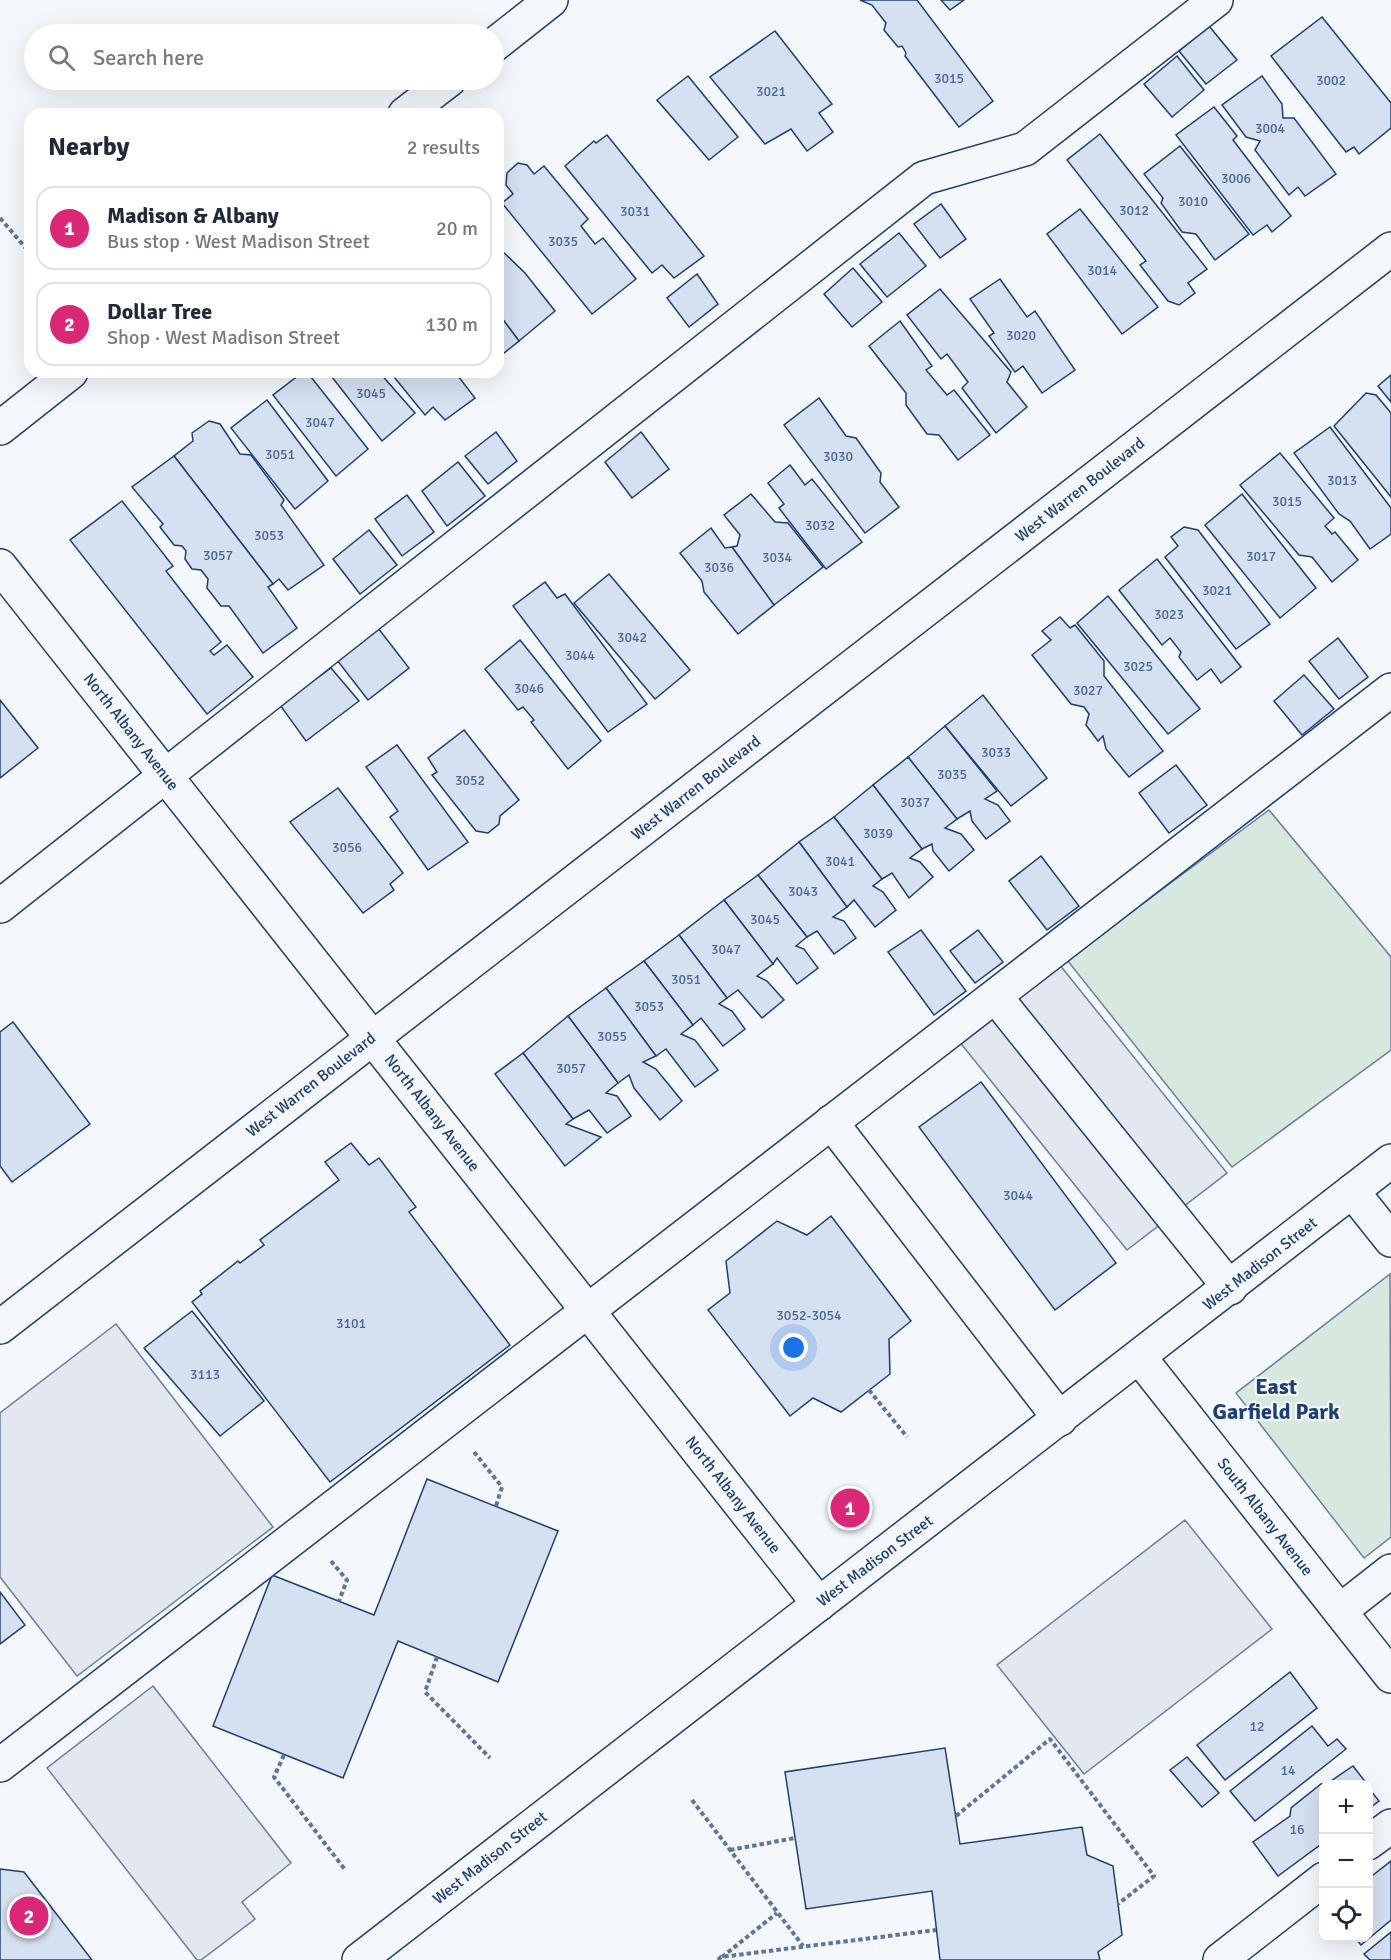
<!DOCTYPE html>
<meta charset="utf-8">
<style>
body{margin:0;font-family:Signika,sans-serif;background:#f6f6f7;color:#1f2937}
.controls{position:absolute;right:18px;bottom:18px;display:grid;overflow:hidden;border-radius:12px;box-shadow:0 6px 24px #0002}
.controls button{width:54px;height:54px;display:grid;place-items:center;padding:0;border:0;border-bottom:2px solid #e0e1e3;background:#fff;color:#1f2937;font:30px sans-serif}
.you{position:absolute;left:794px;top:1348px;width:21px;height:21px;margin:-15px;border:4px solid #fff;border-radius:50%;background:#1a73e8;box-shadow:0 0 0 9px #1a73e833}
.badge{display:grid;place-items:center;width:39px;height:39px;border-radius:50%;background:#db2777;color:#fff;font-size:20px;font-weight:700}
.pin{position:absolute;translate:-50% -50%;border:3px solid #fff;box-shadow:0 2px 6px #0006}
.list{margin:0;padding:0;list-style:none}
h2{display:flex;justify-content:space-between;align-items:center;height:78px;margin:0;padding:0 24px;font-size:26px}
h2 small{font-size:20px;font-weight:400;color:#747a83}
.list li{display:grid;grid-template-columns:39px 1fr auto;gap:18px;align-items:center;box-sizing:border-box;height:84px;margin:0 12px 12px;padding:0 12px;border:2px solid #e0e1e3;border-radius:18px}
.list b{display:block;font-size:22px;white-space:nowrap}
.list p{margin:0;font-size:20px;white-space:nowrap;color:#747a83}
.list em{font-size:20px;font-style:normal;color:#747a83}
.icon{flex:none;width:33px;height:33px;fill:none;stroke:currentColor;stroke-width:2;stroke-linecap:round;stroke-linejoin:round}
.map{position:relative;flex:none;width:1391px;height:1960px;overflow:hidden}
.search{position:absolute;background:#fff;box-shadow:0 6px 24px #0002;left:24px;top:24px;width:480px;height:66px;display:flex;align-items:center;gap:15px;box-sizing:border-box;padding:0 21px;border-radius:33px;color:#747a83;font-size:22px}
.panel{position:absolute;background:#fff;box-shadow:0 6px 24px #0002;left:24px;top:108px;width:480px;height:270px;border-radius:18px}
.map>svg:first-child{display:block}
.green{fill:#d7e8df;stroke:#687fa3;stroke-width:1.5}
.parking{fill:#e3e8f0;stroke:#687fa3;stroke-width:1.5}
.building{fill:#d5e0f0;stroke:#1d3f73;stroke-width:1.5}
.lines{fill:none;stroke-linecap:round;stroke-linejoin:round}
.minor-casing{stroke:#1d3f73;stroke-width:36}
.major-casing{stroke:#1d3f73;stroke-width:36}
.path{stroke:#5e769c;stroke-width:4;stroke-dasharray:4.5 3;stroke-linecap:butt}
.minor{stroke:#f4f7fb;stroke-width:33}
.major{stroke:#f4f7fb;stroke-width:33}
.labels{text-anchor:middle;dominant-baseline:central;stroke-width:4.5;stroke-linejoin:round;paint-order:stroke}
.number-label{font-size:14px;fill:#4b6792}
.street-label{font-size:16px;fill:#1d3f73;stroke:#f4f7fb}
.district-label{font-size:22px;font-weight:bold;fill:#1d3f73;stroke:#f4f7fb}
</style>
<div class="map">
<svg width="1391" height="1960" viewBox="0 0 1391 1960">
<rect width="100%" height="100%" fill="#f4f7fb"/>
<g class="green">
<polygon points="1269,810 1391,957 1391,1050 1232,1167 1067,960"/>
<polygon points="1390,1274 1391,1537 1364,1558 1236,1393"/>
</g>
<g class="parking">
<polygon points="1059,964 1227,1173 1127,1250 958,1040"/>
<polygon points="116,1324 273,1527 77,1676 0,1577 0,1413"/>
<polygon points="1185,1520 1272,1629 1084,1774 997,1665"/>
<polygon points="153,1686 291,1863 242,1902 255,1919 201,1960 197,1960 47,1768"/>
</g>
<g class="building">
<polygon points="860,0 917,0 993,101 959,127 905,56 906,53 902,46 898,47 884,30 886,23 872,5"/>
<polygon points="941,0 964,0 950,10"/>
<polygon points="1322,17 1391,103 1391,128 1359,154 1354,147 1346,152 1271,56"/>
<polygon points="1209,26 1237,60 1206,84 1179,51"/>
<polygon points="775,31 832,104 819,113 833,132 807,151 791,129 765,144 710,77"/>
<polygon points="1177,56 1204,90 1172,117 1144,84"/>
<polygon points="688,76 738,137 709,160 657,100"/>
<polygon points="1262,76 1282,104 1283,118 1294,118 1336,174 1305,196 1298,187 1289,195 1255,150 1260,141 1246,137 1222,105"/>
<polygon points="1214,107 1237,136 1233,140 1291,216 1272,232 1267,225 1253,235 1176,135"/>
<polygon points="1100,134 1207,269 1188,283 1195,293 1179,305 1168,301 1140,265 1146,261 1067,160"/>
<polygon points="607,135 704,256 674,278 662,265 652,273 565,166 594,141 596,143"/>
<polygon points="1180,146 1249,234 1215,260 1196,234 1182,232 1161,203 1163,198 1144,174"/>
<polygon points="518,163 527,165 534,174 544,166 588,219 581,226 595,244 603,238 636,279 592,314 502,203 513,194 506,185 507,173"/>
<polygon points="941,204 966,239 940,258 914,224"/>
<polygon points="1080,209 1158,307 1122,334 1047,234"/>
<polygon points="899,233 926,266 887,297 860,264"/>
<polygon points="499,248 525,273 555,311 519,341 498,313"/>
<polygon points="853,268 882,302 852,327 824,294"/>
<polygon points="697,274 718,304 689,327 667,298"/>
<polygon points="1000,279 1027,317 1035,311 1075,370 1042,393 1023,366 1015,372 989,336 994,333 970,299"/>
<polygon points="940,289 1011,372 1007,382 1027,407 996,433 962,388 968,382 947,354 941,359 907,315"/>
<polygon points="498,313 519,341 498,358"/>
<polygon points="900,321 932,366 926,370 947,395 954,390 990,435 958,460 939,435 927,434 906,405 906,393 869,346"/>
<polygon points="303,372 307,372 368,449 336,476 273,395"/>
<polygon points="328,372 379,372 415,413 382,441"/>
<polygon points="390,372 455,372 475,398 445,420 433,407 425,415"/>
<polygon points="1391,375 1391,402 1378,386"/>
<polygon points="1366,393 1376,395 1391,413 1391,497 1334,426"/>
<polygon points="819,398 846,436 856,438 881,473 880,482 899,507 865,533 784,425"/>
<polygon points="267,400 328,481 295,509 231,428"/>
<polygon points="209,421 220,424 240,454 251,455 284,500 281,505 324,565 288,590 279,579 273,584 174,456 193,441 192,433"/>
<polygon points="1330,427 1391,508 1391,534 1370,549 1350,521 1339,514 1294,453"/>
<polygon points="496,432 517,461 488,484 465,456"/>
<polygon points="641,432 669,469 632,498 605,462"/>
<polygon points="1280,453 1334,518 1325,526 1332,534 1335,532 1358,560 1332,582 1312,557 1299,555 1240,485"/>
<polygon points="174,456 273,584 268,587 297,628 263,653 229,606 221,606 207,588 208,579 201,570 192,569 185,559 186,551 182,546 174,545 160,527 163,524 132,487"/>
<polygon points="458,462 485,496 447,526 422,491"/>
<polygon points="790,465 805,485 812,479 862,542 826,569 779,508 784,504 768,483"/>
<polygon points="751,494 775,522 788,523 823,567 774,605 732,547 737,546 740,535 724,515"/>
<polygon points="1242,494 1316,588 1280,618 1205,525"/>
<polygon points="407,495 434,532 402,556 375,519"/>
<polygon points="122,501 173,566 166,571 221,642 210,651 214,655 227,645 253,677 207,714 70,540"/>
<polygon points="1184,527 1198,530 1270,624 1236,649 1165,557 1178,546 1171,537"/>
<polygon points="711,528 725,548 732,547 774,605 738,634 704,592 702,581 680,553"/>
<polygon points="369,530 397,565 360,594 333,559"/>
<polygon points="1157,559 1241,667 1221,683 1211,669 1197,680 1179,657 1181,652 1170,638 1162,645 1119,590"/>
<polygon points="609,574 690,670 655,699 574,603"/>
<polygon points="545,582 557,598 565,594 647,704 608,732 513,606"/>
<polygon points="1108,596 1200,709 1168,734 1077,623"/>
<polygon points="1060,617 1070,628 1075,625 1104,661 1104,676 1163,751 1129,777 1106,749 1103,736 1098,741 1086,725 1089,714 1084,707 1071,704 1032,655 1051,640 1042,631"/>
<polygon points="378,628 409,668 368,700 337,660"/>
<polygon points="1338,638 1368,677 1339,699 1309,661"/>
<polygon points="520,640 601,741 568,769 531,722 534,720 523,707 518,710 485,669"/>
<polygon points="331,668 359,701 306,741 280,705"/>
<polygon points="1304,675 1334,709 1302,735 1274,701"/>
<polygon points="983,695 1047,778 1011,806 945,726"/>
<polygon points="0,700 38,748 0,778"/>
<polygon points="945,726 997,791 985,799 998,805 1010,821 986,839 972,821 970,811 957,819 908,757"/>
<polygon points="464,730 519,800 500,816 499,824 488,833 476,831 432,775 437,772 428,758"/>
<polygon points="397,745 468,842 428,870 390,817 398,811 366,767"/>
<polygon points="908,757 957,819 945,828 961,834 974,850 949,871 933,851 932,844 922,849 873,785"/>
<polygon points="1176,765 1207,805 1169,833 1139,793"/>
<polygon points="873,785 922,849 910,858 920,862 933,877 909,898 892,873 882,879 834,817"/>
<polygon points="338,788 403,873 390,884 394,890 363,913 290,822"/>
<polygon points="834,817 882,879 873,886 883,892 896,910 875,927 854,900 847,907 799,842"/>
<polygon points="799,842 847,907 833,917 844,921 856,938 834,954 817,931 807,937 758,875"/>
<polygon points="1041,856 1079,906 1047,930 1009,881"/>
<polygon points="758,875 807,937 796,946 804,949 818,968 797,984 777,958 773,964 724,900"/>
<polygon points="724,900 773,964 757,976 767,981 784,1000 762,1018 738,990 727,998 679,935"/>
<polygon points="921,930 966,991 934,1015 888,952"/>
<polygon points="978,930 1003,962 975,983 950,951"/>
<polygon points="679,935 727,998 719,1004 732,1011 745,1029 723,1046 701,1018 693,1025 644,961"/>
<polygon points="644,961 693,1025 681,1034 695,1040 718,1070 695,1087 666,1049 656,1056 606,988"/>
<polygon points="606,988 656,1056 643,1062 656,1069 682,1101 660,1120 634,1088 629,1075 618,1083 568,1016"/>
<polygon points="568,1016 618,1083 606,1093 617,1096 631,1116 607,1133 589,1110 573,1119 523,1053"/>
<polygon points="13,1022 90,1124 12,1182 0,1166 0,1032"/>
<polygon points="523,1053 573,1119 566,1124 601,1137 565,1166 495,1074"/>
<polygon points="981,1082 1116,1263 1055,1310 919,1127"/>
<polygon points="351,1143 369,1165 379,1158 416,1207 409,1212 510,1345 330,1482 192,1302 202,1294 200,1291 238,1261 240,1263 264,1245 260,1240 339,1180 325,1162"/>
<polygon points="831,1216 911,1321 889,1339 890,1374 841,1412 813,1398 790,1416 708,1310 730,1293 726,1261 777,1221 807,1235"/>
<polygon points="192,1311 264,1401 220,1436 144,1348"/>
<polygon points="427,1479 558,1531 498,1682 398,1641 343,1778 213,1726 272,1575 374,1615"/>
<polygon points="0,1592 25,1625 0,1644"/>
<polygon points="1290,1672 1317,1708 1225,1780 1197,1745"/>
<polygon points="1312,1726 1328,1746 1337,1739 1346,1749 1255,1821 1230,1791"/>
<polygon points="945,1748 960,1844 1082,1827 1087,1855 1113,1866 1122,1935 1098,1952 1100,1960 940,1960 932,1891 806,1909 785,1772"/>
<polygon points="1187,1757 1219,1793 1202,1807 1170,1770"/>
<polygon points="1353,1766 1367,1784 1324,1784 1324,1842 1278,1876 1253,1842 1290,1816 1291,1808 1321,1784 1328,1783"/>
<polygon points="1368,1787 1379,1801 1368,1809"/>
<polygon points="1391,1861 1391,1920 1361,1945 1355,1938 1368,1938 1368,1879"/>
<polygon points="0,1869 24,1872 92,1960 0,1960"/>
<polygon points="1391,1932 1391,1960 1370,1960 1364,1954"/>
</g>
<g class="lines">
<defs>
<g id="minor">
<polyline points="494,45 551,0"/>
<polyline points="405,114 449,80"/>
<polyline points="0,428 71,372"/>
<polyline points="0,566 819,1604"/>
<polyline points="0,906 924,178 1025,149 1216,0"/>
<polyline points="1007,1011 1230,1288"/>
<polyline points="831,1122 1060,1419"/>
<polyline points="1352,1191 1391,1240"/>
<polyline points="0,1327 1391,249"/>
<polyline points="1140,1358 1391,1676"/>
<polyline points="1340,1611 1391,1571"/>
<polyline points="0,1765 1391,690"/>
<polyline points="1368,1843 1391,1826"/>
<polyline points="1220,1960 1324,1879"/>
</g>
<polyline id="major" points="359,1960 1391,1161"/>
</defs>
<use href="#minor" class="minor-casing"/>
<use href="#major" class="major-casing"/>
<g class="path">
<polyline points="0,218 30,253"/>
<polyline points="869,1390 907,1437"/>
<polyline points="474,1452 502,1487 496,1506"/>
<polyline points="331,1561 347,1580 339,1601"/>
<polyline points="437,1657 425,1692 490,1758"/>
<polyline points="284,1755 274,1777 346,1871"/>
<polyline points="692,1800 803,1946"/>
<polyline points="956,1816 1050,1739 1154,1876 1118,1904"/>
<polyline points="730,1850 795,1838"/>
<polyline points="722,1957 777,1913"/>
<polyline points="718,1960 721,1957 936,1930"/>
</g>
<use href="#minor" class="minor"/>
<use href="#major" class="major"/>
</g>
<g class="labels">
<g class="number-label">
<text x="949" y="78">3015</text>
<text x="1331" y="80">3002</text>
<text x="771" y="91">3021</text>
<text x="1270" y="128">3004</text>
<text x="1236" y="178">3006</text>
<text x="1193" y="201">3010</text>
<text x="1134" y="210">3012</text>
<text x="635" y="211">3031</text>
<text x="563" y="241">3035</text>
<text x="1102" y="270">3014</text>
<text x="1021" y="335">3020</text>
<text x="371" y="393">3045</text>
<text x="320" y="422">3047</text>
<text x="280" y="454">3051</text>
<text x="838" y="456">3030</text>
<text x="1342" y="480">3013</text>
<text x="1287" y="501">3015</text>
<text x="820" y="525">3032</text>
<text x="269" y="535">3053</text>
<text x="218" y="555">3057</text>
<text x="1261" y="556">3017</text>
<text x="777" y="557">3034</text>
<text x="719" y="567">3036</text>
<text x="1217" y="590">3021</text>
<text x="1169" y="614">3023</text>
<text x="632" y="637">3042</text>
<text x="580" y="655">3044</text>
<text x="1138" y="666">3025</text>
<text x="529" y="688">3046</text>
<text x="1088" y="690">3027</text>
<text x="996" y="752">3033</text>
<text x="952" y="774">3035</text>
<text x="470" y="780">3052</text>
<text x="915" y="802">3037</text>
<text x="878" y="833">3039</text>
<text x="347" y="847">3056</text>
<text x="840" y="861">3041</text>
<text x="803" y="891">3043</text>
<text x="765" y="919">3045</text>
<text x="726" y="949">3047</text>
<text x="686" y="979">3051</text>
<text x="649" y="1006">3053</text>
<text x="612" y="1036">3055</text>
<text x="571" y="1068">3057</text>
<text x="1018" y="1195">3044</text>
<text x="809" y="1315">3052-3054</text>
<text x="351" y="1323">3101</text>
<text x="205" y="1374">3113</text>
<text x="1257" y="1726">12</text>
<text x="1288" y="1770">14</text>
<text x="1297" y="1829">16</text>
</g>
<g class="street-label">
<text transform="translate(1080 490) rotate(-38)">West Warren Boulevard</text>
<text transform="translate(131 732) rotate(52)">North Albany Avenue</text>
<text transform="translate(696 788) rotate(-38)">West Warren Boulevard</text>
<text transform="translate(311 1085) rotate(-38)">West Warren Boulevard</text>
<text transform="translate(432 1113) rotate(52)">North Albany Avenue</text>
<text transform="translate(1260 1264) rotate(-38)">West Madison Street</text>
<text transform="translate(733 1495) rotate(52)">North Albany Avenue</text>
<text transform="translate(1265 1517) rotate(52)">South Albany Avenue</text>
<text transform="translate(875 1561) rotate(-37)">West Madison Street</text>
<text transform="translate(490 1858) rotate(-38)">West Madison Street</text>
</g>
<g class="district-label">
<text x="1276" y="1386">East<tspan x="1276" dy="25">Garfield Park</tspan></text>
</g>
</g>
</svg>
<div class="controls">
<button>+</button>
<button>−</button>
<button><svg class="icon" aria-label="locate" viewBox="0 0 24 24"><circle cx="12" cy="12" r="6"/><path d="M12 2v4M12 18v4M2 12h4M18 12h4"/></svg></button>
</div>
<div class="you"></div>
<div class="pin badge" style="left:850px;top:1508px">1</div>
<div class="pin badge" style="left:29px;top:1916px">2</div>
<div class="search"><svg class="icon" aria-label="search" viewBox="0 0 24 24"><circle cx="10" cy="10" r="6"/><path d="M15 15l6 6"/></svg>Search here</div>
<section class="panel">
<h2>Nearby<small>2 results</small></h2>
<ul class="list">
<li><span class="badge">1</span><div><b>Madison &amp; Albany</b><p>Bus stop · West Madison Street</p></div><em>20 m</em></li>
<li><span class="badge">2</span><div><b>Dollar Tree</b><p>Shop · West Madison Street</p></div><em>130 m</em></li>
</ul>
</section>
</div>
